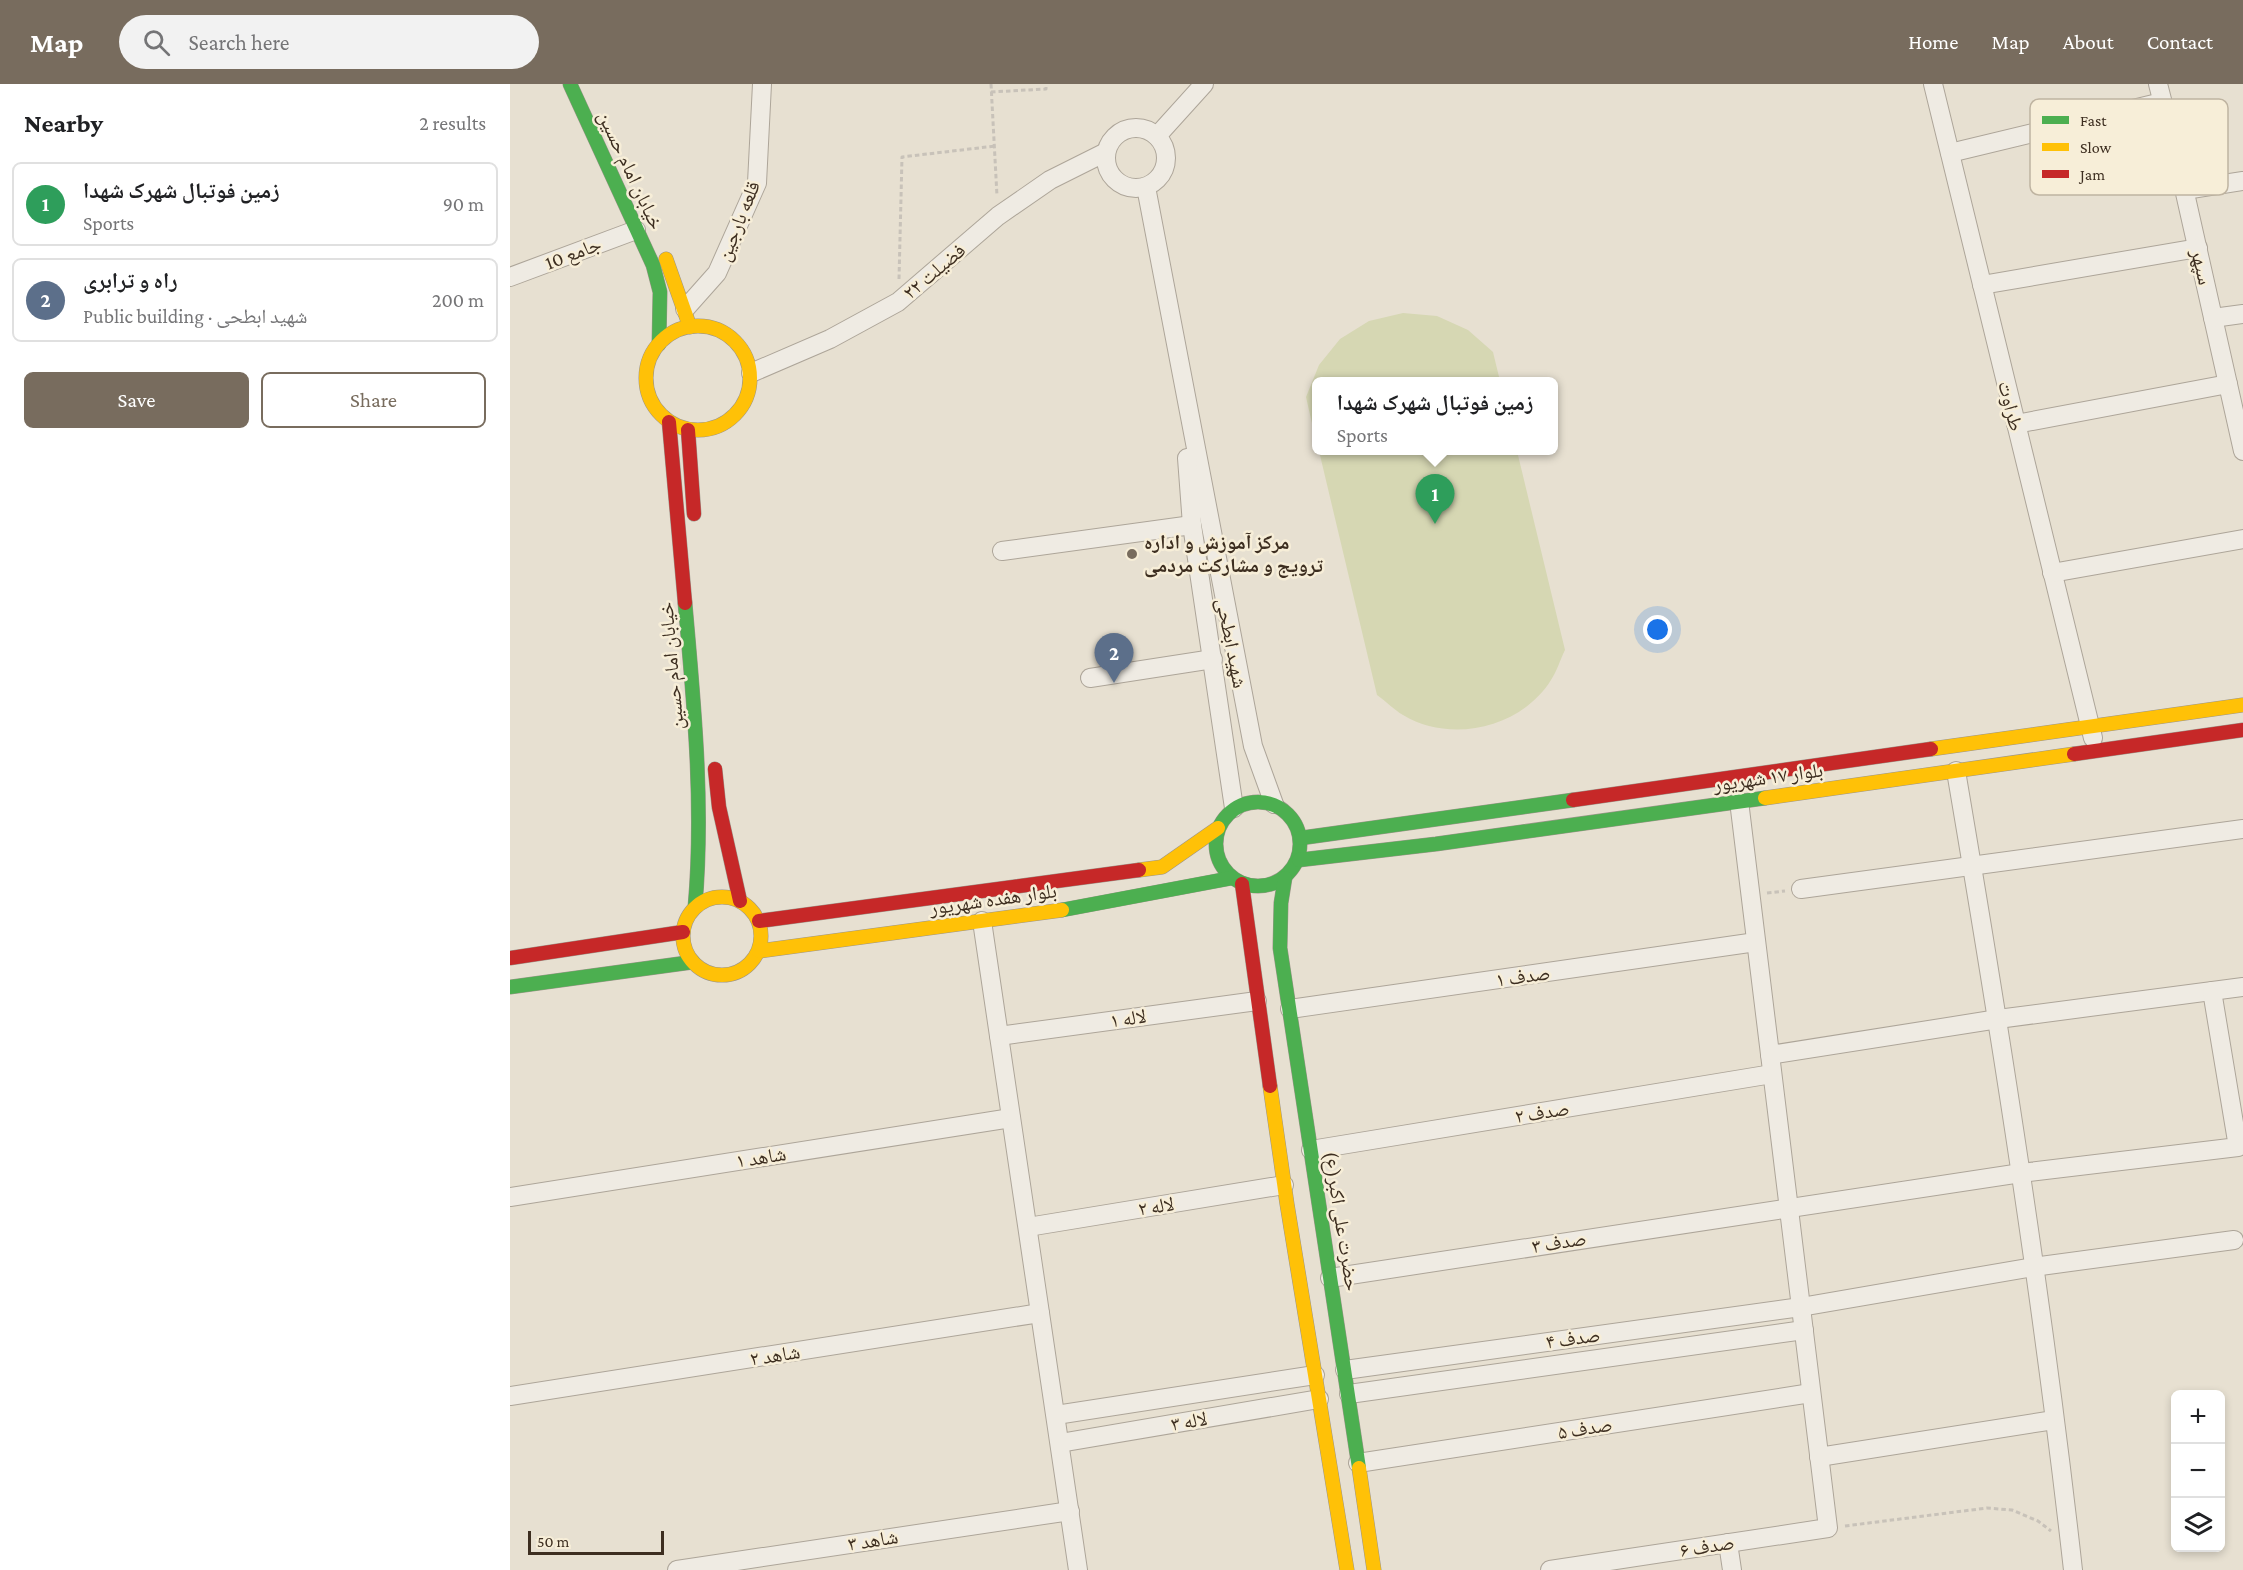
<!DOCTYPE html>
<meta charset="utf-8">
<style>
body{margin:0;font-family:"Crimson Pro","Noto Naskh Arabic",serif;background:#f2f2f2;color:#202124}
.controls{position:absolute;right:18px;bottom:18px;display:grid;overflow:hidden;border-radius:9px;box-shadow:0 3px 9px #0003}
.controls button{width:54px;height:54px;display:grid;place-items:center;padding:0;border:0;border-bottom:2px solid #e0e0e0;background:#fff;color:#202124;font:30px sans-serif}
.scale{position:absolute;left:18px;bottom:15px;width:136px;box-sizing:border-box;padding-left:6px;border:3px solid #3d2e20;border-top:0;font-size:16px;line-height:21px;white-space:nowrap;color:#3d2e20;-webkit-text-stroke:4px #f7eed8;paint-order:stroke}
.you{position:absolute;left:1148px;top:546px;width:21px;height:21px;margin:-15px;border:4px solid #fff;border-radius:50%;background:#1a73e8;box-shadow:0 0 0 9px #1a73e833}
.badge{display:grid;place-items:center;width:39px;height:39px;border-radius:50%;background:#786c5e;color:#fff;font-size:20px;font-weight:700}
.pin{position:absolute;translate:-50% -50px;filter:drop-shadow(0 2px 3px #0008)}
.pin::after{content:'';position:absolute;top:32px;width:21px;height:18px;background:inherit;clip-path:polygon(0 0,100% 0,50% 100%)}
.popup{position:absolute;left:802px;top:293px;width:246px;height:78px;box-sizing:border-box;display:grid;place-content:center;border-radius:9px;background:#fff;filter:drop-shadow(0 2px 4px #0005);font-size:20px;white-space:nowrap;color:#757577}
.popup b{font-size:22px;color:#202124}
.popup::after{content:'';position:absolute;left:50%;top:100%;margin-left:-12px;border:12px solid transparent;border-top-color:#fff}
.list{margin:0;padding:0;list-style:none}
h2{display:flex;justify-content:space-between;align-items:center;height:78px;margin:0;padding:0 24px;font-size:26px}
h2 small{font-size:20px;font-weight:400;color:#757577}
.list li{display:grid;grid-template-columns:39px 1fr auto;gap:18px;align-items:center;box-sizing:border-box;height:84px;margin:0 12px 12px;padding:0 12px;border:2px solid #e0e0e0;border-radius:9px}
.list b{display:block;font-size:22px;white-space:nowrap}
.list p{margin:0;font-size:20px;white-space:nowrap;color:#757577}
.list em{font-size:20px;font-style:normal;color:#757577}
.actions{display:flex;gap:12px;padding:18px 24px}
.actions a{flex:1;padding:14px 0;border:2px solid #786c5e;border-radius:9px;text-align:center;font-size:21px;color:#786c5e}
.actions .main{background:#786c5e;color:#fff}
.icon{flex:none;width:33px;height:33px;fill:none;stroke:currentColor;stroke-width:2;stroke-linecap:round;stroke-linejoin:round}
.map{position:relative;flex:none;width:1733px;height:1486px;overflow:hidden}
header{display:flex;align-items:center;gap:36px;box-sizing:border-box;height:84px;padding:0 30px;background:#786c5e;color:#fff}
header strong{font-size:28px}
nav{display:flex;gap:33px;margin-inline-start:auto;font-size:21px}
.search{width:420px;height:54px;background:#f2f2f2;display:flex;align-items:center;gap:15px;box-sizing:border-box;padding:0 21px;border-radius:33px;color:#757577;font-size:22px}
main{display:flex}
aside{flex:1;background:#fff}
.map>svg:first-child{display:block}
.green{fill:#d6d7b3}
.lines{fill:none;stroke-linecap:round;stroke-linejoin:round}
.street-casing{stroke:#ada599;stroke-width:20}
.fast-casing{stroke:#9c958a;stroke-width:15}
.slow-casing{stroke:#9c958a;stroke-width:15}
.jam-casing{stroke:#9c958a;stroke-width:15}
.path{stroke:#c8c2b9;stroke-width:3;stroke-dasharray:4.5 3;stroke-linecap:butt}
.street{stroke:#efebe3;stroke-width:18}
.fast{stroke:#4caf50;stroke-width:14}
.slow{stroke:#ffc107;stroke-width:14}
.jam{stroke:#c62828;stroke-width:14}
.poi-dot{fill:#786c5e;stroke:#f7eed8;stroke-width:2}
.labels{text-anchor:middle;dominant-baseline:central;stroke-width:5;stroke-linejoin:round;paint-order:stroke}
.street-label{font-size:20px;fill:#3d2e20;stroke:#f7eed8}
.poi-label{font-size:20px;font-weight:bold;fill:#3d2e20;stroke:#f7eed8;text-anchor:start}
.key{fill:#f7eed8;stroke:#bfb4a1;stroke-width:1.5}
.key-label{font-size:16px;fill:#3d2e20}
</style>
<header>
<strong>Map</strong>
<div class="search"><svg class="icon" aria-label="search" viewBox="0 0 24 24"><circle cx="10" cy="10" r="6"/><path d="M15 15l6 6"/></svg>Search here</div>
<nav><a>Home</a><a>Map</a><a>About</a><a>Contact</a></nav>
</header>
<main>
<aside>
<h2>Nearby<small>2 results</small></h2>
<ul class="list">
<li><span class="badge" style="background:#2e9e5b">1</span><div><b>زمین فوتبال شهرک شهدا</b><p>Sports</p></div><em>90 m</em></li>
<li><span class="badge" style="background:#5c6f8a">2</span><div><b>راه و ترابری</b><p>Public building · شهید ابطحی</p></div><em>200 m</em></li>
</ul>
<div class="actions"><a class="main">Save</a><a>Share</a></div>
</aside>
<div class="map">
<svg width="1733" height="1486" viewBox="0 0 1733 1486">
<rect width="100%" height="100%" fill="#e7e0d1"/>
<g class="green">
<polygon points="893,229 927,232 958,246 983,268 990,297 806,298 806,357 796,313 809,281 830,255 859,237"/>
<path d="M 809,367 L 1007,367 L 1055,566 C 1050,576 1047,587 1041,596 C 1011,644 941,660 893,631 C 884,626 876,617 867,611 Z"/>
</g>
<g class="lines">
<defs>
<g id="street">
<polyline points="1423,0 1583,654"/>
<polyline points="1648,0 1668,78 1733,367"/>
<circle cx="626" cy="74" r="30"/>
<polyline points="647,52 694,0"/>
<polyline points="1440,69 1652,18"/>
<polyline points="636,103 743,662 764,720"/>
<polyline points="1675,106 1733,97"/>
<polyline points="0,193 126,146"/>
<polyline points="1472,201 1688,164"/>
<polyline points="175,225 207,189 247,99 252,0"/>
<polyline points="1703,234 1733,230"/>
<polyline points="241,289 320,255 388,218 488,132 540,96 596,68"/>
<polyline points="1506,340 1718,300"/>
<polyline points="677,374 682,441 724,724"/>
<polyline points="492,467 682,441"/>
<polyline points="1542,489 1733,455"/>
<polyline points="580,594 703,575"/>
<path d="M 1446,687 C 1491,952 1533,1218 1563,1486"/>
<polyline points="1291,805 1733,745"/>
<polyline points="472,837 568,1486"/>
<polyline points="780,925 1246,858"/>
<polyline points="489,952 747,917"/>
<polyline points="1260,971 1488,935 1733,903"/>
<polyline points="801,1066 1262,990"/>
<polyline points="0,1113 501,1034"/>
<polyline points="518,1143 774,1101"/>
<polyline points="820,1194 1511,1089 1728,1063 1702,907"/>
<polyline points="835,1286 1291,1223 1523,1183 1724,1156"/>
<polyline points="839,1310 1294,1246"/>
<polyline points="0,1312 530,1229"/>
<polyline points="546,1331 805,1291"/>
<polyline points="550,1359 809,1315"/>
<polyline points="1309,1373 1544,1336"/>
<polyline points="848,1379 1301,1309"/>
<polyline points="1218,1459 1222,1486"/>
<polyline points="167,1486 560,1427"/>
<polyline points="1040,1486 1318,1444 1229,717"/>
</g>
<g id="fast">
<polyline points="60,0 143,181 150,208 149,260"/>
<path d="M 175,519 C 184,621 194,721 185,823"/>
<circle cx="748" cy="760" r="42"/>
<polyline points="791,754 1063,716"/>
<polyline points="789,776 926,760 1255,714"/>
<polyline points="775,794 771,819 770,864 849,1384"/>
<polyline points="552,826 722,794"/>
<polyline points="0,903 183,878"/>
</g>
<g id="slow">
<polyline points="156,175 180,243"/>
<circle cx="188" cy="294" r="52"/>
<polyline points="1421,665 1733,621"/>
<polyline points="1255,714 1564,670"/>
<polyline points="629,786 652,783 708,744"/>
<circle cx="212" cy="852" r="39"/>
<polyline points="249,867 552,826"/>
<polyline points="760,1002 777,1120 837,1486"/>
<polyline points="849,1384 864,1486"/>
</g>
<g id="jam">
<polyline points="159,338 175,519"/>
<polyline points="178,346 184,430"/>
<polyline points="1564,670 1733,646"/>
<polyline points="205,685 209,723 230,817"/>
<polyline points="1063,716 1421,665"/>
<polyline points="732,800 760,1002"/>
<polyline points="249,837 629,786"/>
<polyline points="0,874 173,848"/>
</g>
</defs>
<use href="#street" class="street-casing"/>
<use href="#fast" class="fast-casing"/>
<use href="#slow" class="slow-casing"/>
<use href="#jam" class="jam-casing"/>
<g class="path">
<polyline points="481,0 487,112"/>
<polyline points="481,8 536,5 536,0"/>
<polyline points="389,195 392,73 485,62"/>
<polyline points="1257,809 1275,807"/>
<polyline points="1335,1442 1477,1424 1502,1426 1528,1437 1541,1447"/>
</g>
<use href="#street" class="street"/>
<use href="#fast" class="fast"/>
<use href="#slow" class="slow"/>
<use href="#jam" class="jam"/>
</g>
<circle class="poi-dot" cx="622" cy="470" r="6"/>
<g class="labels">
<g class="street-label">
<text transform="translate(121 86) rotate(65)">خیابان امام حسین</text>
<text transform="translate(228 137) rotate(-68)">قلعه بارجین</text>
<text transform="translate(63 169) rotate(-21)">جامع 10</text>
<text transform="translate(1692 183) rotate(77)">سپهر</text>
<text transform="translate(424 187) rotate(-40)">فضیلت ۲۲</text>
<text transform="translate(1501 322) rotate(76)">طراوت</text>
<text transform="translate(722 559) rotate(79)">شهید ابطحی</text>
<text transform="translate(161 582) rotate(-95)">خیابان امام حسین</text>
<text transform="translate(1258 693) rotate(-8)">بلوار ۱۷ شهریور</text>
<text transform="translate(483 815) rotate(-8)">بلوار هفده شهریور</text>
<text transform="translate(1013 892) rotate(-8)">صدف ۱</text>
<text transform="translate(618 934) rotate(-8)">لاله ۱</text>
<text transform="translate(1032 1028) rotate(-9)">صدف ۲</text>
<text transform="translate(251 1073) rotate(-9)">شاهد ۱</text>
<text transform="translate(646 1122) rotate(-9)">لاله ۲</text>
<text transform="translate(832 1137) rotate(81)">حضرت علی اکبر(ع)</text>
<text transform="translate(1049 1158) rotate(-9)">صدف ۳</text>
<text transform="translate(1063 1254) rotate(-8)">صدف ۴</text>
<text transform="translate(265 1271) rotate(-9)">شاهد ۲</text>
<text transform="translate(679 1337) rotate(-10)">لاله ۳</text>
<text transform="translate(1075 1344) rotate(-9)">صدف ۵</text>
<text transform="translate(363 1456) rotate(-9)">شاهد ۳</text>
<text transform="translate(1197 1462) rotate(-9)">صدف ۶</text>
</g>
<g class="poi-label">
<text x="634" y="458">مرکز آموزش و اداره<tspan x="634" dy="23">ترویج و مشارکت مردمی</tspan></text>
</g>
</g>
<rect x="1520" y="15" width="198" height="96" rx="9" class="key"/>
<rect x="1532" y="32" width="27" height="8" fill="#4caf50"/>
<rect x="1532" y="59" width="27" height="8" fill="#ffc107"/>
<rect x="1532" y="86" width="27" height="8" fill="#c62828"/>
<g class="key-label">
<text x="1570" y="42">Fast</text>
<text x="1570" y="69">Slow</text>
<text x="1570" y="96">Jam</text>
</g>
</svg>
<div class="controls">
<button>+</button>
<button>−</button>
<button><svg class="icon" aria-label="layers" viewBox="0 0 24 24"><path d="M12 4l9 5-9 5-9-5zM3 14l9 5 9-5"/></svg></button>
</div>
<div class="scale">50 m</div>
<div class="you"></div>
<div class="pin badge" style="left:925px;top:440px;background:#2e9e5b">1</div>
<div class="popup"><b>زمین فوتبال شهرک شهدا</b>Sports</div>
<div class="pin badge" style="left:604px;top:599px;background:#5c6f8a">2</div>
</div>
</main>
